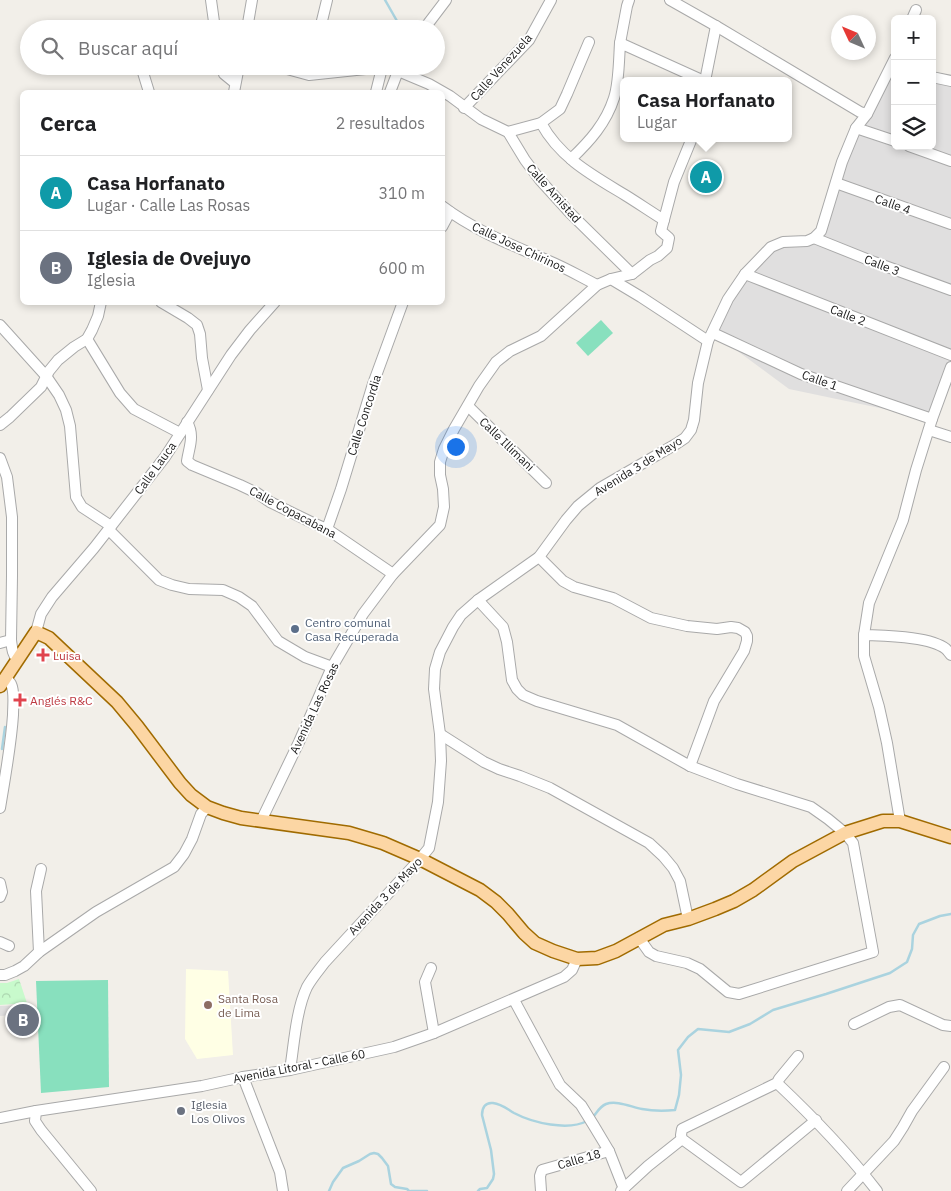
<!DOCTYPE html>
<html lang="es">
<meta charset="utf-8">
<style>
body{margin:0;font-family:"IBM Plex Sans",sans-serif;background:#f6f6f6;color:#202124}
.controls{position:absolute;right:15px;top:15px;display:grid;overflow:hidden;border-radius:8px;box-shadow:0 2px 8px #0003}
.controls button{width:45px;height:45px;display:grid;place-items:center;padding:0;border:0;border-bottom:1px solid #e0e0e0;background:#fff;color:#202124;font:25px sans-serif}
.compass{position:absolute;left:831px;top:15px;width:45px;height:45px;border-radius:50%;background:#fff;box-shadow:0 2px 8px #0003;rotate:314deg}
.you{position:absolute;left:455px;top:446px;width:18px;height:18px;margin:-12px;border:4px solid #fff;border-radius:50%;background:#1a73e8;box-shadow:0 0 0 8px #1a73e833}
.badge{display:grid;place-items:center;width:32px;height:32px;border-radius:50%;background:#d93025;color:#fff;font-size:16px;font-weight:700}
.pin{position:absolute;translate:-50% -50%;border:2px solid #fff;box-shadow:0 1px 5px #0006}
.popup{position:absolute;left:620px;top:77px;width:172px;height:65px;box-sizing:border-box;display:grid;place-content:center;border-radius:8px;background:#fff;filter:drop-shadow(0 1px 4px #0005);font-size:16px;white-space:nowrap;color:#757577}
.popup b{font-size:19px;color:#202124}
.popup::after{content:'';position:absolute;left:50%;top:100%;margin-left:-10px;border:10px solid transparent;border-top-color:#fff}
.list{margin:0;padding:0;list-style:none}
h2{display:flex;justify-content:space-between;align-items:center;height:65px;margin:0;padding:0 20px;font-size:21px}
h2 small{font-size:16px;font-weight:400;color:#757577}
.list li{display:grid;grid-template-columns:32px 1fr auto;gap:15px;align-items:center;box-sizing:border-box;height:75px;padding:0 20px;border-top:1px solid #e0e0e0}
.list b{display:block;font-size:19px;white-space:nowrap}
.list p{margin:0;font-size:16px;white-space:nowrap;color:#757577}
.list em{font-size:16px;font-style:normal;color:#757577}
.icon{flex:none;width:28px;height:28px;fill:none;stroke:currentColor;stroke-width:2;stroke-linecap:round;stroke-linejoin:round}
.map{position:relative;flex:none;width:951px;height:1191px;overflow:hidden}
.search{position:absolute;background:#fff;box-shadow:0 2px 8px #0003;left:20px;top:20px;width:425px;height:55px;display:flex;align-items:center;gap:12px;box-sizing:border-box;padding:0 18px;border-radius:28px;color:#757577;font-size:19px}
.panel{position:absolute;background:#fff;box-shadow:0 2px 8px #0003;left:20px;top:90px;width:425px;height:215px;border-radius:8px}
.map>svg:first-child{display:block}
.residential{fill:#e0dfdf}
.education{fill:#ffffe5}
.park{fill:url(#park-crowns)}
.pitch{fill:#88e0be}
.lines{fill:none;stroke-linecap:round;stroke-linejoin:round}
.stream{stroke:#aad3df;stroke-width:2.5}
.minor-casing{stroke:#a9a9a9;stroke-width:12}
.major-casing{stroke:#a06b00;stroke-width:15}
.minor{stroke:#fff;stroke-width:10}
.major{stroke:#fcd6a4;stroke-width:12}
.service-dot{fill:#5c6f8a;stroke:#fff;stroke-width:2}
.health-dot{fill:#e0444e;stroke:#fff;stroke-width:2}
.education-dot{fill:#8d6e63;stroke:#fff;stroke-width:2}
.worship-dot{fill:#6b7280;stroke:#fff;stroke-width:2}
.labels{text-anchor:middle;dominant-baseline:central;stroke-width:4;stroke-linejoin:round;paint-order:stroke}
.street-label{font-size:12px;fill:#222;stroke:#fff}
.service-label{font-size:12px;fill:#4e5e75;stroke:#fff;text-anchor:start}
.health-label{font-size:12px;fill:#be3a42;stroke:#fff;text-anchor:start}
.education-label{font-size:12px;fill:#785e54;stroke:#fff;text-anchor:start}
.worship-label{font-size:12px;fill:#5b616d;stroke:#fff;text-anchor:start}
</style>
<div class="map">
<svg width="951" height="1191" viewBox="0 0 951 1191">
<defs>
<pattern id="park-crowns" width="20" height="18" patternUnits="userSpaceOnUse" patternTransform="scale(1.25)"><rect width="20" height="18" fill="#c8facc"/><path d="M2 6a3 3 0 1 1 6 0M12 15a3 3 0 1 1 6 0" fill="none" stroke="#acd6af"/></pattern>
</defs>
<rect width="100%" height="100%" fill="#f2efe9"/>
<g class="residential">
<polygon points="891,66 895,67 895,146 932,146 932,72 951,75 951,362 932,419 789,389 713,333 722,300 771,247 814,238 852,126"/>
<polygon points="27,1005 28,1014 0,1016 0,1006"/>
</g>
<polygon class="education" points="186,969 228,971 233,1055 197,1059 185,1039"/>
<polygon class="park" points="19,979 27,1003 0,1005 0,983 7,983"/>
<g class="pitch">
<polygon points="601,320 613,333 588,356 576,343"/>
<polygon points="108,980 109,1087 41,1093 36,981"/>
</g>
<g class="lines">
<g class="stream">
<polyline points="385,0 397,21 398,29"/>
<polyline points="2,749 5,727"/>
<path d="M 592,1118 C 597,1113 599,1107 606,1104 C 617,1100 631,1107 642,1109 C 653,1111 664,1111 675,1110 L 679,1095 L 681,1075 L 678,1050 L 688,1037 L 698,1029 L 729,1032 L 750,1024 L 773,1010 L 826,994 L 890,973 L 907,962 L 912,949 L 913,935 L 919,924 L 940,916 L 951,914"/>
<polyline points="329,1191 333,1182 343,1168 359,1161 370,1154 374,1153 378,1154 382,1158 388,1166 391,1184 395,1187 407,1189 409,1191"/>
<polyline points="411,1191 427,1191"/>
<path d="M 478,1191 L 480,1189 L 487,1188 L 493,1179 L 494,1174 L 491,1150 L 482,1115 C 482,1108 485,1102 493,1103 C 502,1104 507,1109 514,1113 C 533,1123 568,1131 587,1121"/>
</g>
<defs>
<g id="minor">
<polyline points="211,0 215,29"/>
<polyline points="670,0 716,26 860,112 867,114"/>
<polyline points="912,19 916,10"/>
<polyline points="247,29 252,0"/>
<polyline points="320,29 327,0"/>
<polyline points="424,29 446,0"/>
<polyline points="620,43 627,6 629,0"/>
<polyline points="141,66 149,92"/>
<polyline points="222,66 224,74 235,83"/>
<polyline points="276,66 309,75 375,68 381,72 376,92"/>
<polyline points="398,71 429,84 450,96 481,119 508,132 525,160 540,180 570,213 632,274"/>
<polyline points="932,77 951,81"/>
<polyline points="705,81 716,26"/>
<polyline points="234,92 239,66"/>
<polyline points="390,92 400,66"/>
<polyline points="464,108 529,40 551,0"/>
<path d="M 541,123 C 560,158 592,175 625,195 C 638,203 651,212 664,220"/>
<polyline points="856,128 895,141"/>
<polyline points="508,132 541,123 560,109 567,94 589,42"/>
<polyline points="909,146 951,161"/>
<path d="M 571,159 C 590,141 606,123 614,98 C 619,84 619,58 620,43 L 704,81"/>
<polyline points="836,183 951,224"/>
<path d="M 442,206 C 475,231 512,245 549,261 C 566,268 581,277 597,285"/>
<polyline points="442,227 450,212"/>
<polyline points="814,238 874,262 951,290"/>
<polyline points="745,274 951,355"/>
<polyline points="611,279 641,297 708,341"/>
<polyline points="161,302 188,318 197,325 200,334 202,358 208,390"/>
<polyline points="0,325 46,376 59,395 66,410 70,426 76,497 82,507 111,526"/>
<polyline points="713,333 801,374 932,419"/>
<polyline points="87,339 120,393 134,409 180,433"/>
<polyline points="468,406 546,483"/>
<path d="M 187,422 C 195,436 189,447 187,461 L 192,465 L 240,485 L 257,493 L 270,502 L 313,523 L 327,529 L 393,574"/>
<polyline points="0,425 10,417 41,387 49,371 58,360 74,347 87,339 92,330 98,316 101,302"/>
<polyline points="929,430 951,437"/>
<path d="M 0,458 L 7,477 L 12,517 L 12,576 L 11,640 C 12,647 12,654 17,659"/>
<polyline points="327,529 341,489 373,384 403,302"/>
<polyline points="109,530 159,580 172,585 189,589 223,590 239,597 252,606 278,641 305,657 332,667"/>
<polyline points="539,557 563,581 574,587 613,598 651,618 687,626 717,629 731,627 738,628 745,632 747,636 747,641 744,651 714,701 690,766"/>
<polyline points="478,600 503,627 507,642 512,680 517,689 523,695 537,701 617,725 690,766 737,784 811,807 828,819 845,833 853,843 873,952 739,994 728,992 700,969 687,963 656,956 649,952 639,938"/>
<polyline points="36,632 41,614 52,597 94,548 165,457 231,355 250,330 275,302"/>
<path d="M 864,635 C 884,636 930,636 946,649 C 948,651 949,653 951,655"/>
<polyline points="0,643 11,640"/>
<polyline points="440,734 484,762 499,769 520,776 550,788 649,843 663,856 673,868 680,881 688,919"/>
<path d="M 0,808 C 5,777 11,746 13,715 C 13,705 15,692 11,684 C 10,682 7,679 6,678"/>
<polyline points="261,821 299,742 332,667 363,614 393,574 440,525 444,507 443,489 440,475 440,462 444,449 454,429 479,386 496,362 510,351 541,336 597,285 611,279 632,274 650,260 658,256 667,248 669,238 661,231 674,182 692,138"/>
<polyline points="900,821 887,743 879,707 864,656 864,635 869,603 903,520 916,470 932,419 951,367"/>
<polyline points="0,883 2,892 0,897"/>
<polyline points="0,942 9,946"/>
<polyline points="39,952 36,891 41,869"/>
<polyline points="431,968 425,982 434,1033"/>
<polyline points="0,975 5,975 15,971 24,966 39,952 96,912 174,867 184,854 192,839 201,814 207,807"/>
<polyline points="514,1000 560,1085 581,1105 594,1126 609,1151 622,1184 625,1187"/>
<polyline points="854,1024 889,1007 900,1005 943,1025 951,1026"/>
<polyline points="798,1056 779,1079 777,1083 682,1129 681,1135 682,1139 741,1182 816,1120"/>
<path d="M 290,1070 C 294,1045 296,1010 307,987 C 312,978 319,970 325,962 L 420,859 L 429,848 L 438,802 L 441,761 L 440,734 L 434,689 L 435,669 L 440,652 L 453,627 L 461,615 L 478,600 L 539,557 L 566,520 L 578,506 L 600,488 L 676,444 L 685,438 L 691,430 L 694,420 L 698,383 L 708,341 L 728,299 L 745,274 L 771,247 L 783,242 L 807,241 L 814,238 L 821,231 L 842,162 L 856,128 L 867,114 L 895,58"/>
<polyline points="243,1077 280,1172 283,1191"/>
<path d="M 777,1083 C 813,1117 847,1152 877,1191"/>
<polyline points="36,1111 35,1121 41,1130 91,1191"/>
<polyline points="0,1118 36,1111 202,1086 243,1077 290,1070 394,1047 434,1033 564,977 572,970 577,959"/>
<polyline points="541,1191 540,1176 542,1170 609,1151"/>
<polyline points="621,1191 648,1166 682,1139"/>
<polyline points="847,1191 894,1141 903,1127 912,1111 944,1067"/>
</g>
<polyline id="major" points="0,686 36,632 49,638 117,702 137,726 180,783 191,795 207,807 223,813 241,818 349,833 383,843 420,859 480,890 496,902 508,914 524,933 535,943 553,951 577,959 597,958 616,951 664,925 688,919 715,909 734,901 753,890 793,861 845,833 883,821 900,821 951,837"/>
</defs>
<use href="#minor" class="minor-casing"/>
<use href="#major" class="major-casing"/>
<use href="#minor" class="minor"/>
<use href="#major" class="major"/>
</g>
<circle class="service-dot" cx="295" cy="629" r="5"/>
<g class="health-dot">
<path d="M40.5 647.5h5v5h5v5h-5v5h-5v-5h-5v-5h5z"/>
<path d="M17.5 692.5h5v5h5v5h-5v5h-5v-5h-5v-5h5z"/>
</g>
<circle class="education-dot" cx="208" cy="1005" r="5"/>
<circle class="worship-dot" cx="181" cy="1111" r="5"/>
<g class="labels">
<g class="street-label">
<text transform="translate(501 67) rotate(-48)">Calle Venezuela</text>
<text transform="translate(554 193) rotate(48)">Calle Amistad</text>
<text transform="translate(893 204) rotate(20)">Calle 4</text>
<text transform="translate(519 247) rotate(25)">Calle Jose Chirinos</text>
<text transform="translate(882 265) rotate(21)">Calle 3</text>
<text transform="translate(848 315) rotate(21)">Calle 2</text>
<text transform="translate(820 380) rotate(20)">Calle 1</text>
<text transform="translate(364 415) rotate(-72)">Calle Concordia</text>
<text transform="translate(507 444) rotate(44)">Calle Illimani</text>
<text transform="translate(638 466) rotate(-32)">Avenida 3 de Mayo</text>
<text transform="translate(155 468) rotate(-54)">Calle Lauca</text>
<text transform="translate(293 512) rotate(28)">Calle Copacabana</text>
<text transform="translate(314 708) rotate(-65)">Avenida Las Rosas</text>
<text transform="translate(385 896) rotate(-47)">Avenida 3 de Mayo</text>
<text transform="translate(299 1066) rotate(-11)">Avenida Litoral - Calle 60</text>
<text transform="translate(579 1159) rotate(-16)">Calle 18</text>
</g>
<g class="service-label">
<text x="305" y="622">Centro comunal<tspan x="305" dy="14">Casa Recuperada</tspan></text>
</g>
<g class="health-label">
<text x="53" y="655">Luisa</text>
<text x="30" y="700">Anglés R&amp;C</text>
</g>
<g class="education-label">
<text x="218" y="998">Santa Rosa<tspan x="218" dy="14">de Lima</tspan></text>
</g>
<g class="worship-label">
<text x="191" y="1104">Iglesia<tspan x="191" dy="14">Los Olivos</tspan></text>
</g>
</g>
</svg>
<div class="controls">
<button>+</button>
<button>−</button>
<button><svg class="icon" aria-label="layers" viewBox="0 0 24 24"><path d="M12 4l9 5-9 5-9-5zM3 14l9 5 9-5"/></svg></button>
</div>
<svg class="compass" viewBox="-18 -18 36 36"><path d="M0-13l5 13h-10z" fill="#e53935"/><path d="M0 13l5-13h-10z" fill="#757577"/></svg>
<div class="you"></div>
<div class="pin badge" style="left:706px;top:177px;background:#0f9aa8">A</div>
<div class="popup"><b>Casa Horfanato</b>Lugar</div>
<div class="pin badge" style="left:23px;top:1020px;background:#6b7280">B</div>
<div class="search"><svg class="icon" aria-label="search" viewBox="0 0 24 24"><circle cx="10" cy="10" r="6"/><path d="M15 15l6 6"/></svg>Buscar aquí</div>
<section class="panel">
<h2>Cerca<small>2 resultados</small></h2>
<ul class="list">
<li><span class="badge" style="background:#0f9aa8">A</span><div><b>Casa Horfanato</b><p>Lugar · Calle Las Rosas</p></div><em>310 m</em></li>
<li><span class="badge" style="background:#6b7280">B</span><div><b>Iglesia de Ovejuyo</b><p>Iglesia</p></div><em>600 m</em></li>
</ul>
</section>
</div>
